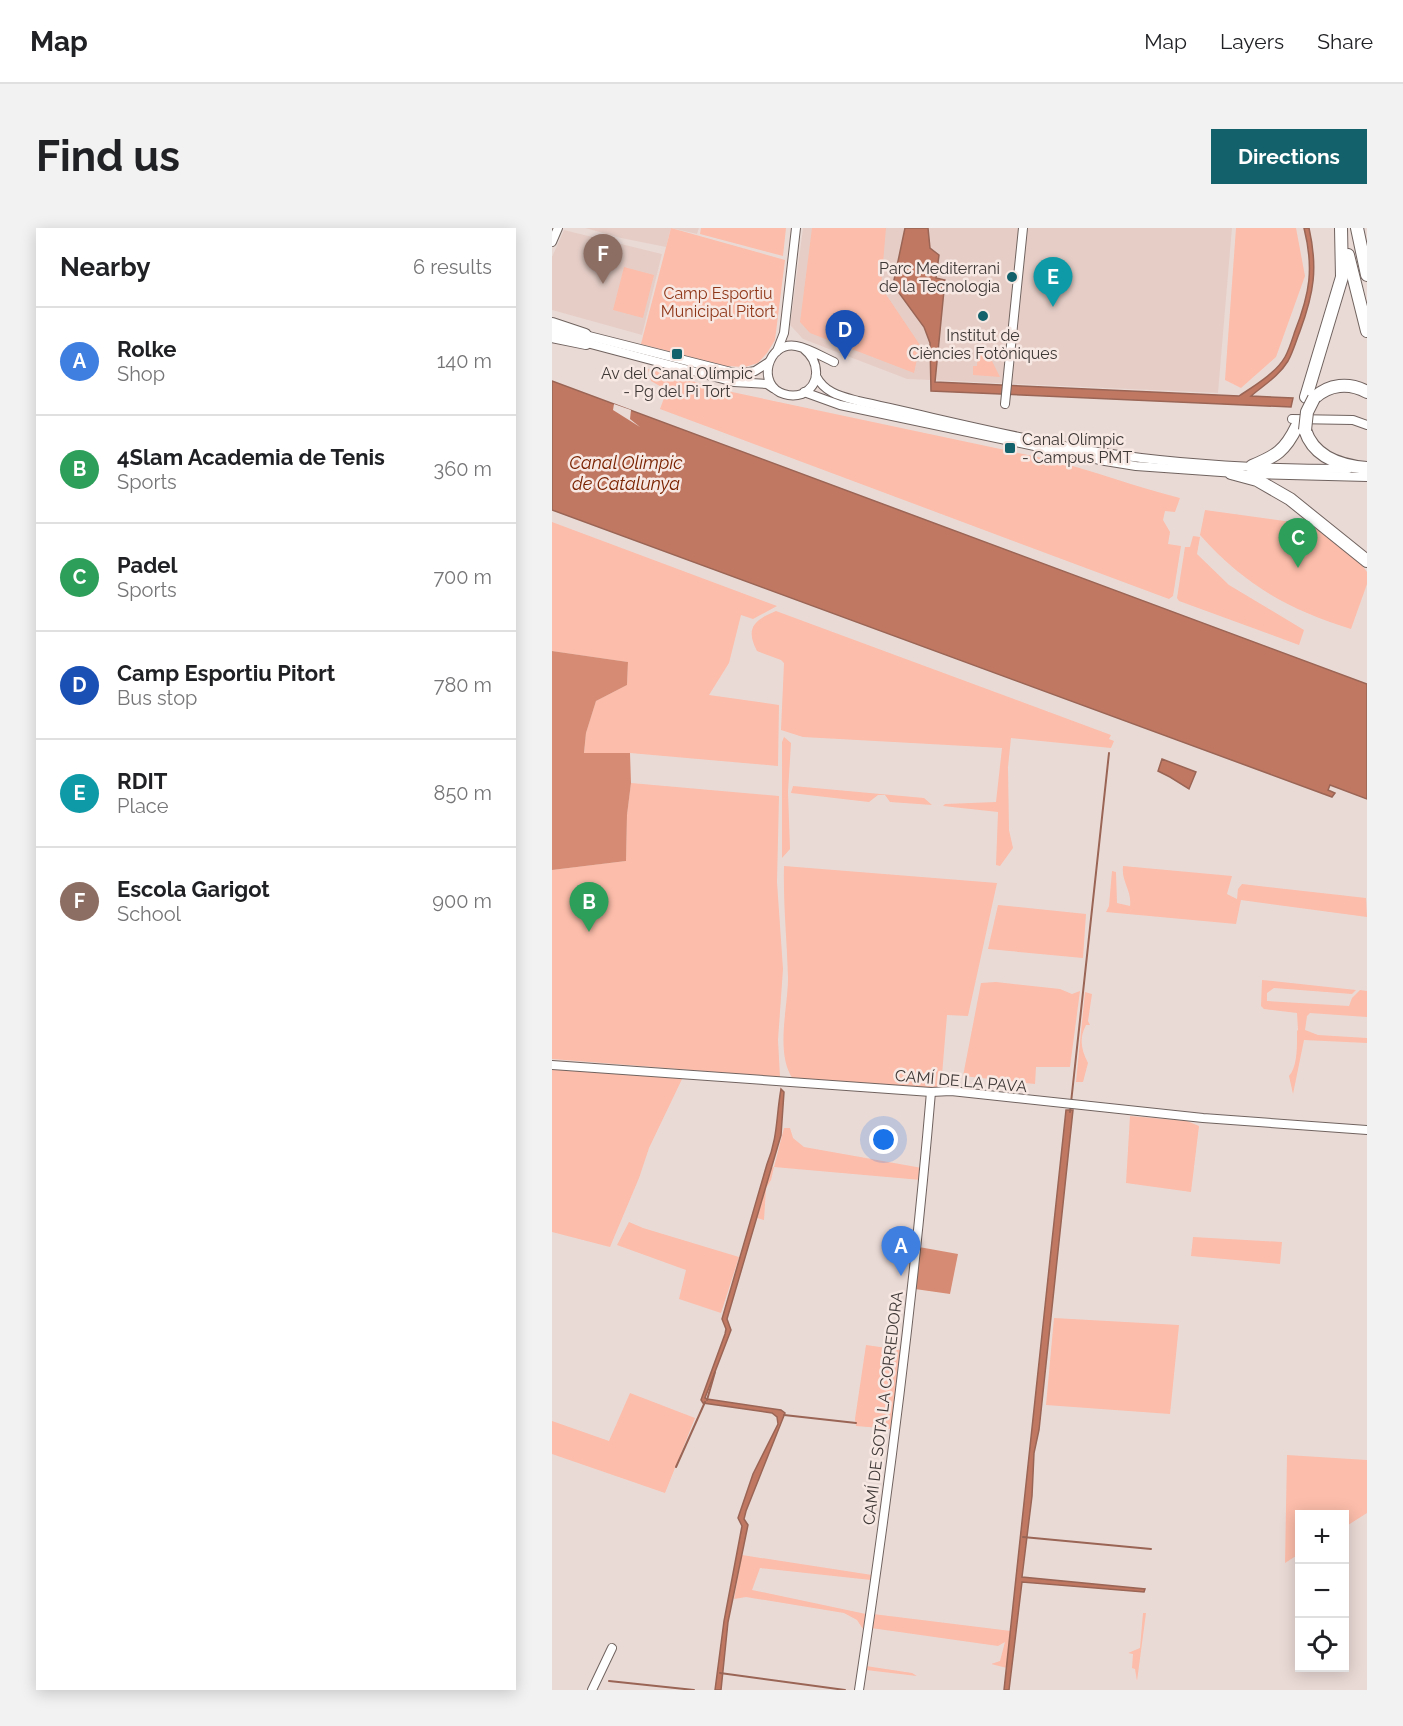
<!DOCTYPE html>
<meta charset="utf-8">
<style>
body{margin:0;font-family:Raleway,sans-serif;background:#f2f2f2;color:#202124}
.controls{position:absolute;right:18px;bottom:18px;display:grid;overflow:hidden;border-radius:0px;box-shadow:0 3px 15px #0003}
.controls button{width:54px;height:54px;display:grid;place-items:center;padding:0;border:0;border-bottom:2px solid #e0e0e0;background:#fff;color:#202124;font:30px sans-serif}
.you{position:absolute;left:332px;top:912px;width:21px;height:21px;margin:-15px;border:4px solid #fff;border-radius:50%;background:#1a73e8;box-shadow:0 0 0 9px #1a73e833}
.badge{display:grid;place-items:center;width:39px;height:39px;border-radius:50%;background:#13616b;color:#fff;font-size:20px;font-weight:700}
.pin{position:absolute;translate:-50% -50px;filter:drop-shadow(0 2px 3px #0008)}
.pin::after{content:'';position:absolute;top:32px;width:21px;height:18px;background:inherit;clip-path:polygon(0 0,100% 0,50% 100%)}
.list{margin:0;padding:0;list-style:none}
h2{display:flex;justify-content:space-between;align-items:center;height:78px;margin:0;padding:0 24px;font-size:26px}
h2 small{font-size:20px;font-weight:400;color:#757577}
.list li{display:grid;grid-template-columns:39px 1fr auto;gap:18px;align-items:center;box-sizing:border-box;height:108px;padding:0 24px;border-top:2px solid #e0e0e0}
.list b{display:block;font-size:22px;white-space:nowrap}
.list p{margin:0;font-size:20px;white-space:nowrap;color:#757577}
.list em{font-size:20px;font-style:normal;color:#757577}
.icon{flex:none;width:33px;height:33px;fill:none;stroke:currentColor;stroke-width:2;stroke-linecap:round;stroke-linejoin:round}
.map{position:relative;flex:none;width:815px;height:1462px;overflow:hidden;border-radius:0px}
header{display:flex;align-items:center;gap:36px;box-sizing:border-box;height:84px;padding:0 30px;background:#fff;border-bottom:2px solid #e0e0e0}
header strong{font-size:28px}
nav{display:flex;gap:33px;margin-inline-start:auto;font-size:21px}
.intro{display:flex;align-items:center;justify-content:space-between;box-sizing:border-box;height:144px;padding:0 36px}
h1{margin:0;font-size:42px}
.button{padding:15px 27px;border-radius:0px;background:#13616b;color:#fff;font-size:21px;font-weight:700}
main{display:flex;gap:36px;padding:0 36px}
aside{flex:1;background:#fff;border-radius:0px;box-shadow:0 3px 15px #0003}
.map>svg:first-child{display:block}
.built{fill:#e6cec7}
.green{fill:#fcbdaa}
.forest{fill:#d68c74}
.water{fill:#c17862;stroke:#9a6555;stroke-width:1.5}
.pier{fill:#eadad6}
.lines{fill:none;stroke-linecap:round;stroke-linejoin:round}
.stream{stroke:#9a6555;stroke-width:2}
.minor-casing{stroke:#70635f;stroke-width:10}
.highway-casing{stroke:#70635f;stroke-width:14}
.minor{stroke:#fff;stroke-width:8}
.highway{stroke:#fff;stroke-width:12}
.highway-bridge-casing{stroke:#70635f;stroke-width:14;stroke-linecap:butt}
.highway-bridge{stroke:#fff;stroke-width:12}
.poi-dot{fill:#13616b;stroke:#f7e8e3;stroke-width:2}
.labels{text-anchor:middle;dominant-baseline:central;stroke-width:5;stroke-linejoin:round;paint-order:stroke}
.poi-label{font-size:16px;fill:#3e3836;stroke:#f7e8e3}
.park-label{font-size:16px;fill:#8f3719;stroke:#f7e8e3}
.street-label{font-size:16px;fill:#3e3836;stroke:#f7e8e3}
.water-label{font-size:18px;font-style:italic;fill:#792200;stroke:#f7e8e3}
</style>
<header>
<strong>Map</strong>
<nav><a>Map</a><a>Layers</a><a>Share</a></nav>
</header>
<div class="intro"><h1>Find us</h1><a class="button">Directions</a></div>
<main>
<aside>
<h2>Nearby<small>6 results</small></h2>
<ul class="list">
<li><span class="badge" style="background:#3f7fe0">A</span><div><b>Rolke</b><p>Shop</p></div><em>140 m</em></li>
<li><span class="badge" style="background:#2e9e5b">B</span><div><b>4Slam Academia de Tenis</b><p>Sports</p></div><em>360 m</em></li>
<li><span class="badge" style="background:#2e9e5b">C</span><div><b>Padel</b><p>Sports</p></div><em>700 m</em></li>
<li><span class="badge" style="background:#1a4fb4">D</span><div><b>Camp Esportiu Pitort</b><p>Bus stop</p></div><em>780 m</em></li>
<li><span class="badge" style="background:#0f9aa8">E</span><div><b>RDIT</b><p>Place</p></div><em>850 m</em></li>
<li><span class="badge" style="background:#8d6e63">F</span><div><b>Escola Garigot</b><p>School</p></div><em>900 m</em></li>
</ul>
</aside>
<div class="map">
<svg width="815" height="1462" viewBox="0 0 815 1462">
<rect width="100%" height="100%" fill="#eadad6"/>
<g class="built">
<polygon points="33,0 147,0 145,6 119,0 114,19 69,10"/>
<polygon points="251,0 680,0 666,165 355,151 251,111 238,97"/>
<polygon points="12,2 110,26 90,107 0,82 0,29"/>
</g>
<g class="green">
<polygon points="119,0 233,32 223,112 215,125 206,135 193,139 174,138 89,116"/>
<polygon points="149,0 234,0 231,28 148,6"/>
<polygon points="260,0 334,0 329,59 368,117 362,145 258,105 248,94"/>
<polygon points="684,0 744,0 753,48 724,129 689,160 673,152"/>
<polygon points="72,39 102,47 91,90 61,82"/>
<polygon points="426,122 435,123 448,149 421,147 421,138 425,138"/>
<path d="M 96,141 L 180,164 L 495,231 C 540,242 583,259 628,270 L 623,284 L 613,283 L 611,292 L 618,304 L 616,316 L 629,318 L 621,368 L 617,371 L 108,181 L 115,162 L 99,153 Z"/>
<path d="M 653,282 L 761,297 L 809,336 L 815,344 L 815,356 L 799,401 C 735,381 693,357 648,307 Z"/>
<polygon points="0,294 225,378 201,391 189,387 177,435 157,467 227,477 226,538 78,525 32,526 34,505 44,473 75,457 76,434 0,423"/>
<polygon points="641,308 648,309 645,326 677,357 752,402 747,417 627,373 625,370 633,319 638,319"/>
<path d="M 224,383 L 559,507 L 557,511 L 562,513 L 559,520 L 459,510 L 456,539 L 457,602 L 461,620 L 448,638 L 444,637 L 446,584 L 391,578 L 393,576 L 444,574 L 450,520 L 251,509 L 229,502 L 232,435 L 229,432 L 205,423 C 193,400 202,392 224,383 Z"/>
<polygon points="232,509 239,515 236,564 238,621 230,630 230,514"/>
<polygon points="79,555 227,568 225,654 231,741 226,812 228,849 0,831 0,642 74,633 75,587"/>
<polygon points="241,558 372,570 380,577 338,574 333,567 326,567 317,574 239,565"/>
<path d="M 232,638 L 445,655 L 416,788 L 395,787 L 389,859 L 358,860 L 241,851 C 223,825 236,780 236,750 C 235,712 231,675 232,638 Z"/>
<path d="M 571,638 L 680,648 L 675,666 L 685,671 L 686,661 L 690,656 L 814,670 L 815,689 L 689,672 L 684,696 L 554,684 L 557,678 L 560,643 L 564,644 L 565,675 L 578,678 C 580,662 569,654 571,638 Z"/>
<polygon points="446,677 534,686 531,730 436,721"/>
<path d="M 710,752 L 804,762 L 800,766 L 722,760 L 715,765 L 715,773 L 797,778 L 800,770 L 808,762 L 815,763 L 815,789 L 758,785 L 755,788 L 753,802 L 766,807 L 815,810 L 815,815 L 752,812 L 741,866 L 737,848 C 746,838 745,816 745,803 L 746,802 L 745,785 L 712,781 L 709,778 Z"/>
<polygon points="444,754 508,761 520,766 528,763 518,839 484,839 483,856 411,848 429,755"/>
<path d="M 533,764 L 540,766 L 536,793 L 538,797 L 534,797 C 527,810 529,822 536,835 L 531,854 L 524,854 Z"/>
<polygon points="0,839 131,849 97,920 87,950 58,1019 0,1004"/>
<polygon points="578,888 635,893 647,898 639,964 574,955"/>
<polygon points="232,900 238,900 241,910 252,919 370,940 369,952 222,939 219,952 214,960 212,992 205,990 219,940 222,939"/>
<polygon points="77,994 91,1000 187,1029 169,1085 127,1071 134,1042 65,1017"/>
<polygon points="641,1009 730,1014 728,1036 639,1028"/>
<polygon points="502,1090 627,1097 618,1186 494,1177"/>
<polygon points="314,1117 349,1122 340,1201 304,1198 303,1191"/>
<polygon points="78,1165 143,1190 113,1265 0,1226 0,1193 57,1213"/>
<polygon points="735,1227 815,1232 815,1285 793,1299 792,1286 748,1286 747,1326 733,1335"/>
<polygon points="190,1327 320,1347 319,1352 208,1340 200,1362 314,1386 311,1401 305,1392 292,1385 194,1369 182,1371"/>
<polygon points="591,1385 594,1385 585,1453 583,1441 580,1440 581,1426 576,1425 588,1420"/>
<polygon points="321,1386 459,1403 455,1440 439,1436 448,1433 453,1414 446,1418 319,1400"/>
<polygon points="314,1438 360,1445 365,1448 314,1442"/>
</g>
<g class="forest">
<polygon points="0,423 76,434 75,457 44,473 34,505 32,525 78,525 79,555 75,587 74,633 0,642"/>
<polygon points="367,1019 406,1026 398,1066 363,1061"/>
</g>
<g class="water">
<path d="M 353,0 L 376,0 L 378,20 L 387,27 L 384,50 L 393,52 L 383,154 L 687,168 C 702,158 724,145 733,129 C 737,122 740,112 743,103 C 758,65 762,40 752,0 L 757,0 C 766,40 762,65 748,103 C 744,113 741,124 736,133 C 727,148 712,157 699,168 L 741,170 L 739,179 L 379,163 L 378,115 L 372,99 L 347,65 L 342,52 Z"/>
<polygon points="0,153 815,456 815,571 778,557 776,562 783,565 780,569 0,282"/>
<polygon points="610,531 644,544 637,561 618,549 606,543"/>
<path d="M 229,861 L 232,864 L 229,907 L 175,1091 L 179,1102 L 153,1170 L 155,1171 L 229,1182 L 233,1185 L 194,1283 L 192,1291 L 196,1297 L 176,1394 L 169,1462 L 163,1462 L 172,1393 L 190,1298 L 186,1290 L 201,1246 L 226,1196 L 225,1189 L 220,1185 L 151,1175 L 149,1172 L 173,1106 L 174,1101 L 170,1091 L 215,936 C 226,909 224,889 229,861 Z"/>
<polygon points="514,882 521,882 487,1202 482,1225 480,1268 470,1349 593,1361 592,1364 470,1354 457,1462 452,1462"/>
</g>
<polygon class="pier" points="62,176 79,182 78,191 88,199 61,182"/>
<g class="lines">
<g class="stream">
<polyline points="518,884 557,525"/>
<polyline points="155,1172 163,1144"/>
<polyline points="232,1187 304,1195"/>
<polyline points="124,1239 153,1174"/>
<polyline points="471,1309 599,1321"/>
<polyline points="168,1445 293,1462"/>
<polyline points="57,1453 142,1462"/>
</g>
<defs>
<g id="minor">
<polyline points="0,14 6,0"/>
<polyline points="29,106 187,146 203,143 217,134"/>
<polyline points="31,114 182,154 215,156 221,160"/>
<path d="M 252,121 C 267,133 270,156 250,166 C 244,168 238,168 232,166 C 204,158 215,113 244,118 C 256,120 271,129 282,134"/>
<polyline points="225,123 232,105 244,0"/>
<path d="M 264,148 C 273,165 288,168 306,173 C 385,190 465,211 546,224 C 628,237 713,241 796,241"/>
<polyline points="252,164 288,177 553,233 584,238 683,245"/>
<polyline points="453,176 471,0"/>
<polyline points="740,191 801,192 815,197"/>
<polyline points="697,246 815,249"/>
<polyline points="0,837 379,864 399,863 651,890 815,902"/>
<polyline points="40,1462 60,1420"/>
<path d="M 307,1462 C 337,1263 362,1064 379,864"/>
</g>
<g id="highway">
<polyline points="805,0 815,47"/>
<polyline points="796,27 815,103"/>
<polyline points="0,96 33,107"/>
<polyline points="0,108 34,115"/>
<polyline points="754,169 790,49 789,0"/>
<path d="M 762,170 C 777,156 797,154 815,164"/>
<path d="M 753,202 C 762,230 789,238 815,240"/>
<path d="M 700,238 C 724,228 733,223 745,198"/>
<polyline points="679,245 705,252 738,271 815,333"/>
</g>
</defs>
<use href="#minor" class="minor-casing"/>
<use href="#highway" class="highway-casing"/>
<use href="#minor" class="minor"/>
<use href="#highway" class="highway"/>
<defs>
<polyline id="highway-bridge" points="753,202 755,184 762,170"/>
</defs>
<use href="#highway-bridge" class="highway-bridge-casing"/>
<use href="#highway-bridge" class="highway-bridge"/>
</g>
<g class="poi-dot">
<circle cx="460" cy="49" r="6"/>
<circle cx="431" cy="88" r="6"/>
<rect x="119" y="120" width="12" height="12" rx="3"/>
<rect x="452" y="214" width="12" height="12" rx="3"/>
</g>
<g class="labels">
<g class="poi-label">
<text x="448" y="40" text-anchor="end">Parc Mediterrani<tspan x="448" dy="18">de la Tecnologia</tspan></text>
<text x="431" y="107">Institut de<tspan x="431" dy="18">Ciències Fotòniques</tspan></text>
<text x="125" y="145">Av del Canal Olímpic<tspan x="125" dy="18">- Pg del Pi Tort</tspan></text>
<text x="470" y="211" text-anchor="start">Canal Olímpic<tspan x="470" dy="18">- Campus PMT</tspan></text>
</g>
<g class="park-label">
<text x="166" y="65">Camp Esportiu<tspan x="166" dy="18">Municipal Pitort</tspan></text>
</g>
<g class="street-label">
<text transform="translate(409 853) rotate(5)">CAMÍ DE LA PAVA</text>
<text transform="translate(331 1180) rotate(-83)">CAMÍ DE SOTA LA CORREDORA</text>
</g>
<g class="water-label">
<text x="74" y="234">Canal Olimpic<tspan x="74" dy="21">de Catalunya</tspan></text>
</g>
</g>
</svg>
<div class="controls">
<button>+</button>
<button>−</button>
<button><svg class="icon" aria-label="locate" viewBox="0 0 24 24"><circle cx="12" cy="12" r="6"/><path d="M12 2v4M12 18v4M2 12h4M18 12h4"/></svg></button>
</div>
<div class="you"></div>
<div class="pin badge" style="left:349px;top:1048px;background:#3f7fe0">A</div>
<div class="pin badge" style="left:37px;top:704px;background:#2e9e5b">B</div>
<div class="pin badge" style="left:746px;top:340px;background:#2e9e5b">C</div>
<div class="pin badge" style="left:293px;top:132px;background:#1a4fb4">D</div>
<div class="pin badge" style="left:501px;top:79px;background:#0f9aa8">E</div>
<div class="pin badge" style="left:51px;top:56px;background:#8d6e63">F</div>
</div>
</main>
